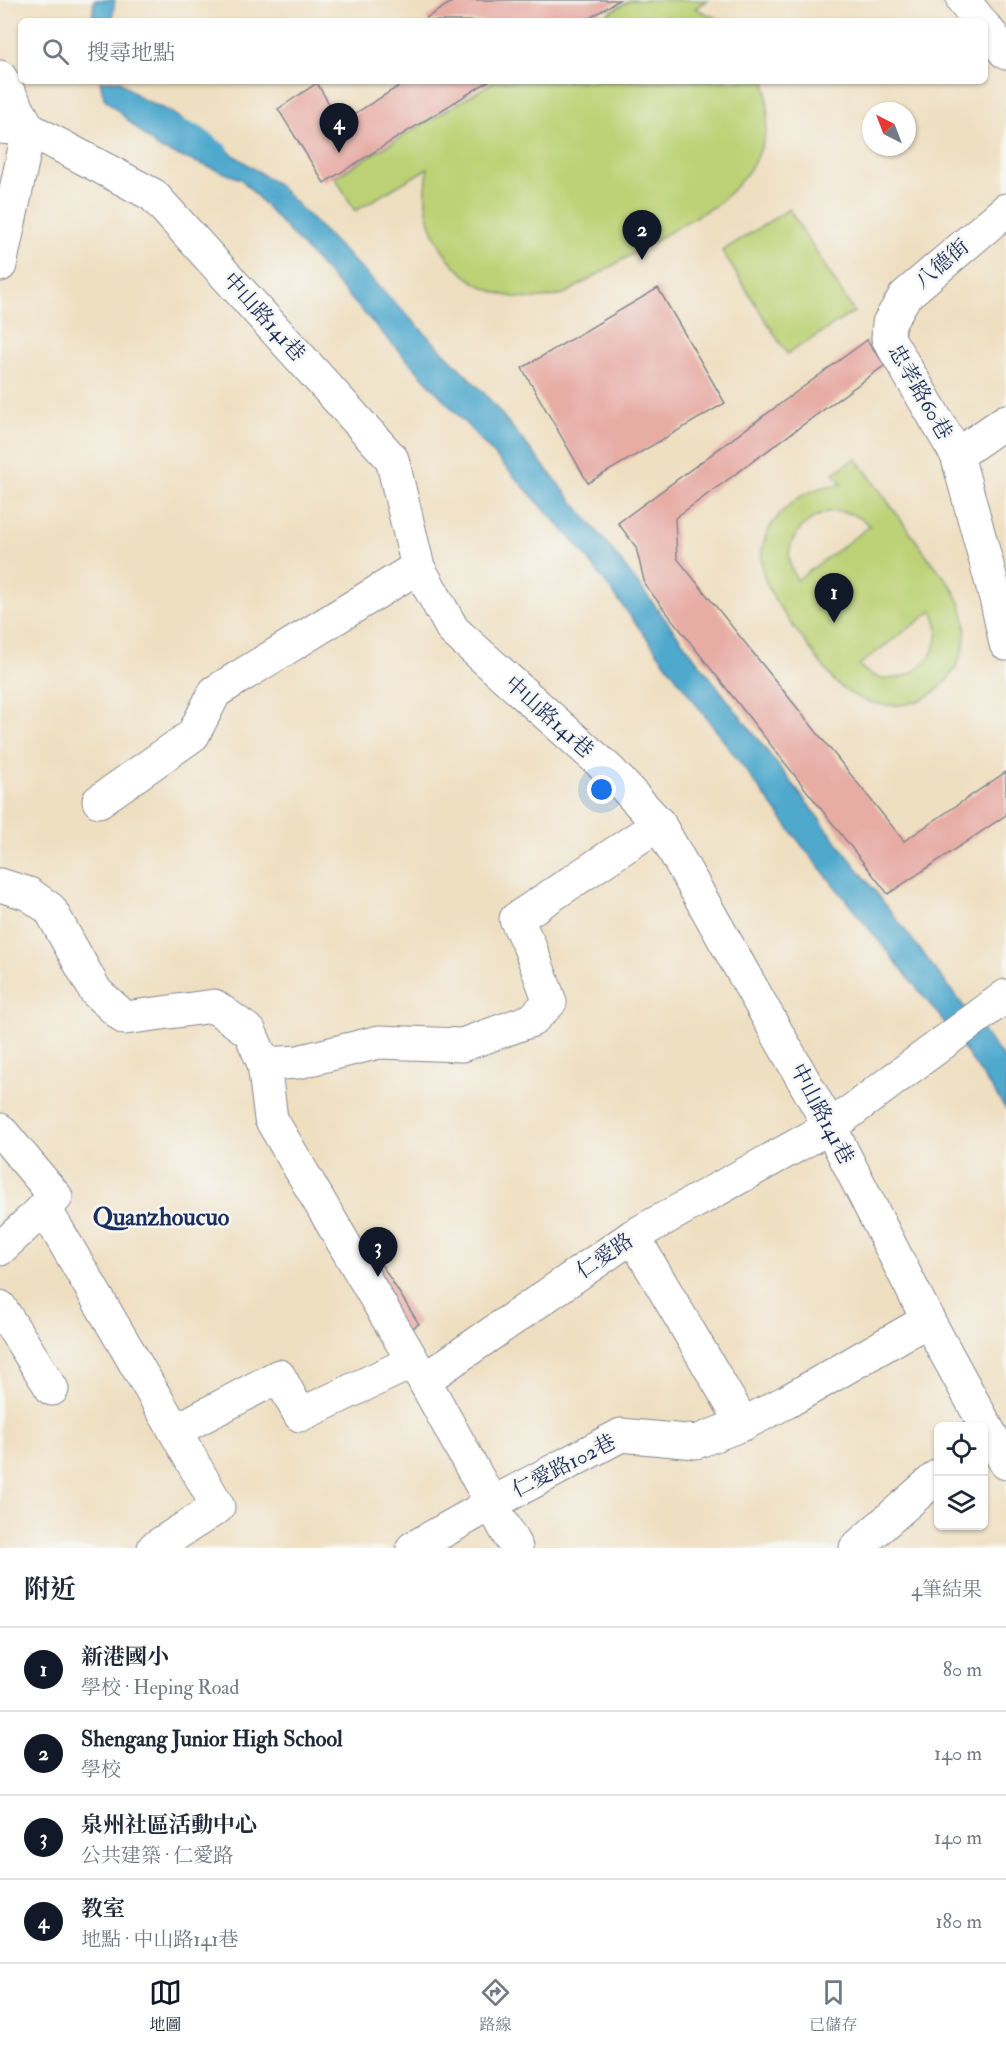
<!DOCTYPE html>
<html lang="zh-TW">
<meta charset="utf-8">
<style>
body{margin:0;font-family:"IM FELL Double Pica","Noto Serif TC",serif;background:#f2f2f3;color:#1f2937}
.controls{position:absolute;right:18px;bottom:18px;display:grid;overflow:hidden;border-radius:9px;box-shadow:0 2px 4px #0004}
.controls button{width:54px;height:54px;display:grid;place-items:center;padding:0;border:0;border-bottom:2px solid #e0e1e3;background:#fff;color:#1f2937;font:30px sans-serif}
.compass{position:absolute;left:862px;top:102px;width:54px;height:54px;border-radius:50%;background:#fff;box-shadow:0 2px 4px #0004;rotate:318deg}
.you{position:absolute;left:602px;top:790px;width:21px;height:21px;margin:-15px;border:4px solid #fff;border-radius:50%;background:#1a73e8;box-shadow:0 0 0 9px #1a73e833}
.badge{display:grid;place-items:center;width:39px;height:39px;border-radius:50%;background:#111827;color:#fff;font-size:20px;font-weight:700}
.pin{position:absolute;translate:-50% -50px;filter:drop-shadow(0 2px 3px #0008)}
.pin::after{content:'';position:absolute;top:32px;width:21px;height:18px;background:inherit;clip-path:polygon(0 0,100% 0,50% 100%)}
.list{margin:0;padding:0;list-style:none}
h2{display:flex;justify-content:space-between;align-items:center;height:78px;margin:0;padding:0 24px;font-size:26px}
h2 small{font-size:20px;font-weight:400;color:#747a83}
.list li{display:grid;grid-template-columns:39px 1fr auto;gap:18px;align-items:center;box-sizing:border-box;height:84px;padding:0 24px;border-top:2px solid #e0e1e3}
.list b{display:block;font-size:22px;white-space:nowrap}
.list p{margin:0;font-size:20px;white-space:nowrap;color:#747a83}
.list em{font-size:20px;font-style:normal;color:#747a83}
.icon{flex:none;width:33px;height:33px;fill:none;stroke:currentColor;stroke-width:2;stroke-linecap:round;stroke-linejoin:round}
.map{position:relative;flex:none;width:1006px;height:1548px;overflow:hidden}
.search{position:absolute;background:#fff;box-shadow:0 2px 4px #0004;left:18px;right:18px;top:18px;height:66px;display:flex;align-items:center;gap:15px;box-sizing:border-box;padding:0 21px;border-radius:9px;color:#747a83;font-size:22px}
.sheet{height:414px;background:#fff}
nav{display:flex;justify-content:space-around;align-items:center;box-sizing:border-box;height:84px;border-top:2px solid #e0e1e3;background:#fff;font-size:16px;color:#747a83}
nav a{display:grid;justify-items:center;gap:3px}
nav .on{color:#111827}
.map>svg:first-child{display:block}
.green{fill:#bdd276;stroke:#6c806a;stroke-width:1.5;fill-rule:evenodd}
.water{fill:#4fa9cd;stroke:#356c96;stroke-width:1.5}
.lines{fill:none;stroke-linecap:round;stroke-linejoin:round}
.stream{stroke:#4fa9cd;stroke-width:8}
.building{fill:#e7aca4}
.minor-casing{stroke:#858790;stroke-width:35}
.minor{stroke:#fff;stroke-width:33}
.labels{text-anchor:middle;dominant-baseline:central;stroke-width:5;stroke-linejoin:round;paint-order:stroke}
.street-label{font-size:21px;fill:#1b2f5e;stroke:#f6f6f2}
.quarter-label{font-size:24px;font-weight:bold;fill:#1b2f5e;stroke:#f6f6f2}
</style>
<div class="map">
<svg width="1006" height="1548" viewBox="0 0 1006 1548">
<rect width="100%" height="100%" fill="#f6f6f2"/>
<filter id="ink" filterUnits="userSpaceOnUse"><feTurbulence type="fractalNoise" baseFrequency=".0167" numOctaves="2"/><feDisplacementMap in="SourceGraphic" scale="12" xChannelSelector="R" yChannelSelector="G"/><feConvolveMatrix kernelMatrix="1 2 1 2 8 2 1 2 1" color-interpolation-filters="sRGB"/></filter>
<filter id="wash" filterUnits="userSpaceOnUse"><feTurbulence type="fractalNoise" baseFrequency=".008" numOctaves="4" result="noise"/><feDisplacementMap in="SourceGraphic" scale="24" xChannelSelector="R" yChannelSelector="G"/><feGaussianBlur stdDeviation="1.35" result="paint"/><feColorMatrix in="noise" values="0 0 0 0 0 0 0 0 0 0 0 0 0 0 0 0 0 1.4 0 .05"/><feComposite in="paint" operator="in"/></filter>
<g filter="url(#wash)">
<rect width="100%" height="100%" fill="#efdfc1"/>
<g class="green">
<polygon points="630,0 708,0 695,8 722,21 595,21"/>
<path d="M 495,81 L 765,81 C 775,136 758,170 716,205 L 566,293 C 501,314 435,273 426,204 C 425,192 427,180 428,168 L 355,211 L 335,177 Z"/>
<polygon points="789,209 854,312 787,354 722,251"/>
<path d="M 856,458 C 880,491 904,524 928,557 C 940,572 955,588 961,606 C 975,645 954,688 915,702 C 886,711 858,702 835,682 C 822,665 809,647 796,630 C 768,593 743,557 780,514 C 796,496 818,486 842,484 L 834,473 ZM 831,511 C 847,512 858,514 870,526 L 797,580 C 777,548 799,520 831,511 ZM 932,611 C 957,655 893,703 859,665 Z"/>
</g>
<g class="water">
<polygon points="94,0 115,0 112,21 92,21"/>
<polygon points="100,81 120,81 140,98 169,111 278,185 484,393 601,536 1006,1061 1006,1109 950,1029 800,843 578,546 241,179 158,148 104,98"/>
</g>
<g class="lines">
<polyline class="stream" points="185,125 200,131 225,150"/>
</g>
<g id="blocks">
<g class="building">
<polygon points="455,0 619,0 585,21 427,21 426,18"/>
<polygon points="407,81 489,81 324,183 278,109 317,83 340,123"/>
<polygon points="658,288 725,403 588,483 522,368"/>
<polygon points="867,340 885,365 675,518 677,558 904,841 1006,772 1006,815 888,894 645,585 636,547 618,523"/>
<polygon points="371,1248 419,1324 402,1335 354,1258"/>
</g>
</g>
</g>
<g filter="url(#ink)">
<use href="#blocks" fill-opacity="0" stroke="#858790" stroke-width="1.5"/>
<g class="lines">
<defs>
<g id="minor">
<polyline points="963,0 980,21"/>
<polyline points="985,27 1006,53"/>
<polyline points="0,77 29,129"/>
<polyline points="0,127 29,129 153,195 392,459 418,567 453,630 610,771 659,824 830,1127 928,1320 1006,1463"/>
<polyline points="1006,210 905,296 889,323 888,338 957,455 997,602 1006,644"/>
<polyline points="0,265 29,129"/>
<polyline points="957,455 1006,421"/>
<polyline points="99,801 193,735 215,692 418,567"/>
<polyline points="0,885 29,894 50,909 96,992 125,1018 214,1006 250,1032 264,1064 271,1119 424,1380"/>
<polyline points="264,1064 298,1062 379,1042 462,1045 532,1020 550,1002 529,945 516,919 659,824"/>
<polyline points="0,1130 56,1197 0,1249"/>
<polyline points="44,1207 175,1431 279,1376 300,1415 412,1362"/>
<polyline points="633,1236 743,1424"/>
<polyline points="0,1307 52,1389"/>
<polyline points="154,1548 218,1507 175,1431"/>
<polyline points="413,1548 491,1504 621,1435 696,1442 743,1424 788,1401 928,1320"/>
<polyline points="516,1548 424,1380 633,1236 830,1127 1006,996"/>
<polyline points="856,1548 938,1476"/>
</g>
</defs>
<use href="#minor" class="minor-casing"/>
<use href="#minor" class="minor"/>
</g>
</g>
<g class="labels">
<g class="street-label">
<text transform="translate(942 264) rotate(-40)">八德街</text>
<text transform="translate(264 317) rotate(48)">中山路141巷</text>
<text transform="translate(920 392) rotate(60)">忠孝路60巷</text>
<text transform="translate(549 717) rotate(42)">中山路141巷</text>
<text transform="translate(822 1114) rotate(62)">中山路141巷</text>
<text transform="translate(605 1256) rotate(-34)">仁愛路</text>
<text transform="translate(564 1466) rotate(-27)">仁愛路102巷</text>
</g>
<g class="quarter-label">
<text x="161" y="1217">Quanzhoucuo</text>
</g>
</g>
</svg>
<div class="controls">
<button><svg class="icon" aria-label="locate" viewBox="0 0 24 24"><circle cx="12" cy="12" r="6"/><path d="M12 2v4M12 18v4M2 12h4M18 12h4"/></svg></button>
<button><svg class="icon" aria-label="layers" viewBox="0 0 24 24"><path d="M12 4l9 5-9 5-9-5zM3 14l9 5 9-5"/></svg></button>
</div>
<svg class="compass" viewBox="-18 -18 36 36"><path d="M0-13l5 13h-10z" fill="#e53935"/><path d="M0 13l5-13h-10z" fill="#747a83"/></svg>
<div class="you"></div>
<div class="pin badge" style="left:834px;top:623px">1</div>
<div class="pin badge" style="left:642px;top:260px">2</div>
<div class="pin badge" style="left:378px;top:1277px">3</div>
<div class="pin badge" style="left:339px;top:153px">4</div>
<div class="search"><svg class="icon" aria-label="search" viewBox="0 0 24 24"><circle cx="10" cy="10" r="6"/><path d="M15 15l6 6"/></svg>搜尋地點</div>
</div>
<section class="sheet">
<h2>附近<small>4筆結果</small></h2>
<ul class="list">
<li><span class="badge">1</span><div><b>新港國小</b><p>學校 · Heping Road</p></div><em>80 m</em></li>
<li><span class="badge">2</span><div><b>Shengang Junior High School</b><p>學校</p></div><em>140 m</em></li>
<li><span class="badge">3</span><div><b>泉州社區活動中心</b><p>公共建築 · 仁愛路</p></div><em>140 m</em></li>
<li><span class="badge">4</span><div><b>教室</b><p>地點 · 中山路141巷</p></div><em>180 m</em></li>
</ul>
</section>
<nav>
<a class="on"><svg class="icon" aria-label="map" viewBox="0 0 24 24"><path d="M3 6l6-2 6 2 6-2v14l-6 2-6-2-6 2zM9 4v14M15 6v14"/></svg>地圖</a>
<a><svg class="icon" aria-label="directions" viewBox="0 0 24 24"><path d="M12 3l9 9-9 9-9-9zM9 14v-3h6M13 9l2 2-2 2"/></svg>路線</a>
<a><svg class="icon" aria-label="saved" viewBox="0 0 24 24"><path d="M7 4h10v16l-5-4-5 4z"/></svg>已儲存</a>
</nav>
